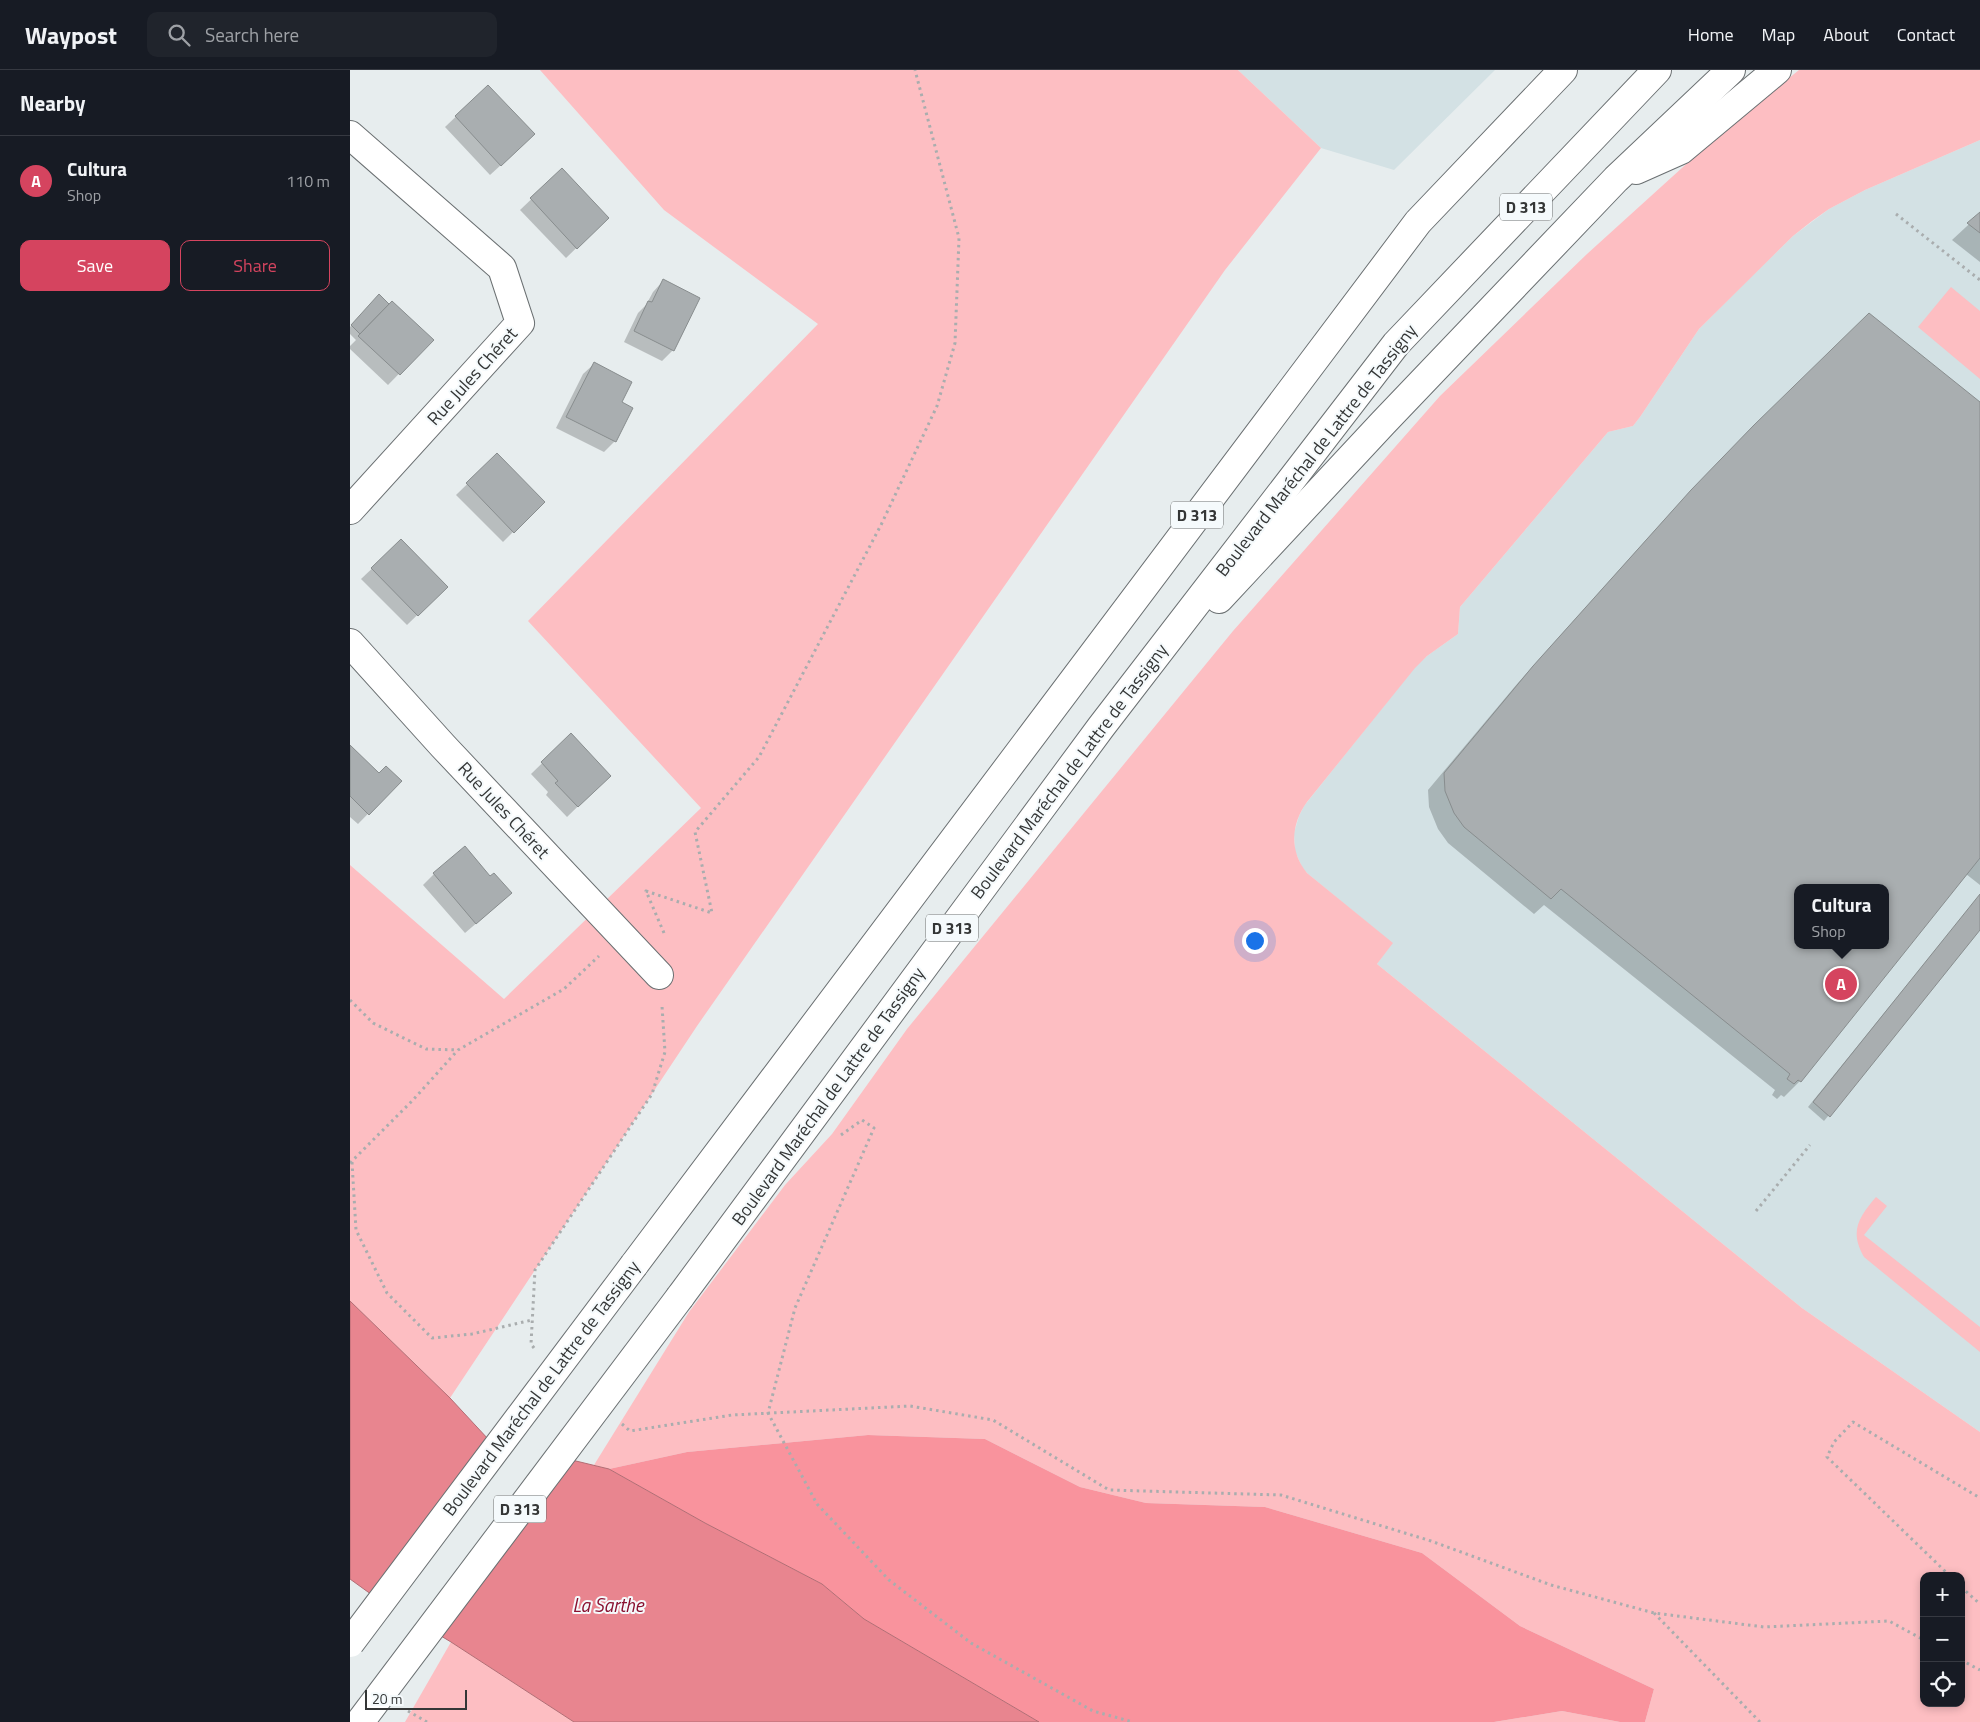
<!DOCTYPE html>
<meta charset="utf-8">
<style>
body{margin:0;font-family:"Titillium Web",sans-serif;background:#20242c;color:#f1f3f6}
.controls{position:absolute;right:15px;bottom:15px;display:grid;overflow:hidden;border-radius:10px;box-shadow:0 2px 8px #0003}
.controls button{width:45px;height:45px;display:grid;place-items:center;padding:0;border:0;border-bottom:1px solid #363941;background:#171b24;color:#f1f3f6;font:25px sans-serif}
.scale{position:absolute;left:15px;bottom:12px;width:102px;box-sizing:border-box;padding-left:5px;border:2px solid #343636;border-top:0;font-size:14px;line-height:18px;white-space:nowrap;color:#343636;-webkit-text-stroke:4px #f5fafc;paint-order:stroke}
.you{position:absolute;left:904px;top:870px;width:18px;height:18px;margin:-12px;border:4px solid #fff;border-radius:50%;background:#1a73e8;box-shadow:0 0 0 8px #1a73e833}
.badge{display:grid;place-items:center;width:32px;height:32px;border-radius:50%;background:#d5445f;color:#fff;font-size:16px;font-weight:700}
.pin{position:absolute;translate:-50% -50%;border:2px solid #fff;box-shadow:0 1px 5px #0006}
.popup{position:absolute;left:1444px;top:814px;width:95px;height:65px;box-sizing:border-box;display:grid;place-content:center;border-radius:10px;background:#171b24;filter:drop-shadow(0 1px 4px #0005);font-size:16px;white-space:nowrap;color:#9ea1a6}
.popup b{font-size:19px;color:#f1f3f6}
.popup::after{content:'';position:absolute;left:50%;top:100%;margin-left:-10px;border:10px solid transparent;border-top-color:#171b24}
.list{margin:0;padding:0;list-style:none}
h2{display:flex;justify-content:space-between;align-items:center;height:65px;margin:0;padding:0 20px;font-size:21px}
h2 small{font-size:16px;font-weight:400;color:#9ea1a6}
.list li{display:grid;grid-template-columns:32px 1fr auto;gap:15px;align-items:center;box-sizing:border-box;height:90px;padding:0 20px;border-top:1px solid #363941}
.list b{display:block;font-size:19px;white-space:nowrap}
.list p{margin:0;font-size:16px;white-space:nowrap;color:#9ea1a6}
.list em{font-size:16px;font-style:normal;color:#9ea1a6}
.actions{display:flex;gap:10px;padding:15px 20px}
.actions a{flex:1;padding:11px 0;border:1px solid #d5445f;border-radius:10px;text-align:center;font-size:18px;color:#d5445f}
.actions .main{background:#d5445f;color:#fff}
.icon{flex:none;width:28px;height:28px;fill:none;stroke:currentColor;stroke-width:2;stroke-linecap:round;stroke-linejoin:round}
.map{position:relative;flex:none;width:1630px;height:1652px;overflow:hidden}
header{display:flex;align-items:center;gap:30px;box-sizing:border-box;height:70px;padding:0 25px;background:#171b24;border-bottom:1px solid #363941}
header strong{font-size:24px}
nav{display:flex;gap:28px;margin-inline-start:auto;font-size:18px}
.search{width:350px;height:45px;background:#20242c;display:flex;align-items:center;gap:12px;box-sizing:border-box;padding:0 18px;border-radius:10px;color:#9ea1a6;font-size:19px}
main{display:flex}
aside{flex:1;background:#171b24}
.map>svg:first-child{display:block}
.built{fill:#d3e1e4;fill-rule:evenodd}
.green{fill:#fdbec2;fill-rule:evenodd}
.forest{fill:#f9939d}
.water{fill:#e8858f;stroke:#b26d74}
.pier{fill:#e7edee}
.shadow{fill:#0003;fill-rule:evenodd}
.building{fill:#a9aeb0;stroke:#888d8e;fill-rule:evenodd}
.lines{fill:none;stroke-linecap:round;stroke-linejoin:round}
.minor-casing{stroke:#6b7072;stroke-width:30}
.highway-casing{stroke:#6b7072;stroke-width:30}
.path{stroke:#a9adae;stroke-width:3;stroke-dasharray:2.5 4;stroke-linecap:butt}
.minor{stroke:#fff;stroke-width:28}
.highway{stroke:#fff;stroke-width:28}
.highway-bridge-casing{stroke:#6b7072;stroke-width:30;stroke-linecap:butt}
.highway-bridge{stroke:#fff;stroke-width:28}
.labels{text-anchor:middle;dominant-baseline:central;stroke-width:4;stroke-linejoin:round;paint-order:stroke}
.shield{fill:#f5fafc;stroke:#6e7171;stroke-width:1}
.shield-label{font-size:16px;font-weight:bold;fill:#343636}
.street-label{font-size:18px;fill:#343636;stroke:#f5fafc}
.water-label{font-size:19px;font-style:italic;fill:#891130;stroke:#f5fafc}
</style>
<header>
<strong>Waypost</strong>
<div class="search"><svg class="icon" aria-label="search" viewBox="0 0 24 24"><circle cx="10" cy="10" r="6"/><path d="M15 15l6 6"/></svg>Search here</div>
<nav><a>Home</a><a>Map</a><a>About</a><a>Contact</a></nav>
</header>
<main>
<aside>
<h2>Nearby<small></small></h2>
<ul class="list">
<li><span class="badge">A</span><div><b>Cultura</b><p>Shop</p></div><em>110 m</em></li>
</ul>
<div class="actions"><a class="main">Save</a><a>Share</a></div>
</aside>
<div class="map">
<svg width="1630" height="1652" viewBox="0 0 1630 1652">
<rect width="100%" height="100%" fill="#e7edee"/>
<g class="built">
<polygon points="888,0 1145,0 1044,100 971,78"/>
<path d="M 1630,70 L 1630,1362 L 1452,1238 L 1027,894 L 1042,873 L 957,803 L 952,797 L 945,781 L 944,763 L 949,746 L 954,736 L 1065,597 L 1077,586 L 1108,564 L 1110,537 L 1258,362 L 1283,356 L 1290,347 L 1349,259 L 1391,217 L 1443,166 L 1479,139 L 1515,120 ZM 1447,818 L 1535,818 L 1535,875 L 1447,875 Z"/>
</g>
<g class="green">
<polygon points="190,0 888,0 971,78 875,200 347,956 100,1328 0,1231 0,795 154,929 351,738 178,551 468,254 314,140"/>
<path d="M 1449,0 L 1630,0 L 1630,70 L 1515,120 L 1479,139 L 1462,151 L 1443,166 L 1349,259 L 1290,347 L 1283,356 L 1258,362 L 1110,537 L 1108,564 L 1077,586 L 1065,598 L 957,732 C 941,754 939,781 957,803 L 1043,873 L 1027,894 L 1452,1238 L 1630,1362 L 1630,1652 L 1295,1652 L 1304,1619 L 1170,1556 L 1072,1483 L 915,1437 L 796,1433 L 730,1417 L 635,1369 L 518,1365 L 337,1382 L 259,1399 L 244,1395 L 339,1242 L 435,1115 L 482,1064 L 557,959 L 883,561 L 1090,326 L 1237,184 L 1365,68 ZM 1574,1506 L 1611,1506 L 1611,1633 L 1574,1633 Z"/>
<polygon points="1601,217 1630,241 1630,309 1568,257"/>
<path d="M 1526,1127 L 1537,1136 L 1514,1165 L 1630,1257 L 1630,1282 L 1514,1187 C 1499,1161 1509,1147 1526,1127 Z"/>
<polygon points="101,1572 224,1652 55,1652"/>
<polygon points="1212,1641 1270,1652 1144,1652"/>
</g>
<polygon class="forest" points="518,1365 635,1369 730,1417 796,1433 915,1437 1072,1483 1170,1556 1304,1619 1295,1652 1270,1652 1212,1641 1144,1652 689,1652 514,1549 472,1514 355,1453 259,1399 337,1382"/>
<polygon class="water" points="0,1231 100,1328 139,1370 259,1399 355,1453 472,1514 514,1549 689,1652 224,1652 101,1572 18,1522 0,1509"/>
<polygon class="pier" points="152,1370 211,1385 78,1561 30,1532"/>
<g class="shadow">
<polygon points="138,16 173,75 140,105 95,57"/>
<polygon points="212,100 246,159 216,188 170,140"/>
<polygon points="1630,144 1630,192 1602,170"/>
<polygon points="313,211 323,280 312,291 274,272 288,243 296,235 303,222"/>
<polygon points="29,226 82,270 38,315 0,279 0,276 6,270 0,264 0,257"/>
<polygon points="244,294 270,332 265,371 254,382 206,358 233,304"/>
<path d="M 1630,334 L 1630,815 L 1616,804 L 1450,1011 L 1434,1027 L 1431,1025 L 1427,1029 L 1422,1025 L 1425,1020 L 1194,835 L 1184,844 L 1098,773 L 1088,759 L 1079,737 L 1078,720 L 1167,614 L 1325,438 L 1388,373 ZM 1447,818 L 1535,818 L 1535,875 L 1447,875 Z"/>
<polygon points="147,385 193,432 153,472 106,425"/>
<polygon points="51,471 96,517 57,555 11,509"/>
<polygon points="221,665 259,706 217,747 196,725 198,722 181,704"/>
<polygon points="0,676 29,705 50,711 8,754 0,747"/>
<polygon points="84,804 140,808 150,833 115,863 73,815"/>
<polygon points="1630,825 1630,858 1474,1051 1458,1037"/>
</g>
<g class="building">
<polygon points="138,15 185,64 151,96 105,46"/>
<polygon points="212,98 259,148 227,179 180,128"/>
<polygon points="1630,142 1630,163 1617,153"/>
<polygon points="313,209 350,228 324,281 284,261 298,231 302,232"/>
<polygon points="29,224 39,234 10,264 1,255"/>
<polygon points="42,231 84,270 50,305 8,266"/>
<path d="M 1519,243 L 1630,332 L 1630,788 L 1451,1012 L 1448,1010 L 1444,1014 L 1437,1009 L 1440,1004 L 1211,819 L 1201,829 L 1114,757 L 1104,743 L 1095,721 L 1094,703 L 1183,596 L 1341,420 L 1404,355 ZM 1447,818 L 1535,818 L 1535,875 L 1447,875 Z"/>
<polygon points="244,292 282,312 272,332 283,338 266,372 216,347"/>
<polygon points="147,383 195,432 164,463 116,413"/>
<polygon points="51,469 98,517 68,546 21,498"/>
<polygon points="221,663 261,706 228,737 205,713 208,711 191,692"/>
<polygon points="0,675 29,703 36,696 52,711 19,745 0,726"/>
<polygon points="115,776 140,806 144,803 162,823 126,854 83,803"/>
<polygon points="1630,824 1630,860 1480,1047 1463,1032"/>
</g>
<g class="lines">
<defs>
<g id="minor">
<polyline points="0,65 152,198 170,253 0,440"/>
<polyline points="0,573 93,676 309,905"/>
</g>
<g id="highway">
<polyline points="1286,100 1331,80 1427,0"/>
<polyline points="869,529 1033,353 1266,109 1381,0"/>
<polyline points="284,1195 1068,152 1213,0"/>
<polyline points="330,1227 751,657 1046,274 1307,0"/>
</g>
</defs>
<use href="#minor" class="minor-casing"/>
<use href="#highway" class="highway-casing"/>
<g class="path">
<polyline points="1546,144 1630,210"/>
<polyline points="314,863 296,821 362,843 345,762 409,687 531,455 587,336 605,273 609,168 565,0"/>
<polyline points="0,930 23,953 76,979 108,980"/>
<polyline points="491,1065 512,1050 524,1058 445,1238 418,1343 467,1434 539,1510 621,1573 743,1641 783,1652"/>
<polyline points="2,1092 6,1160 37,1223 82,1268 122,1264 182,1250"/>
<polyline points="0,1093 63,1030 108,980 214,919 249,886"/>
<polyline points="1406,1141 1460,1075"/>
<polyline points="184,1278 181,1274 185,1200 302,1024 315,982 312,936"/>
<polyline points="272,1354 280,1361 382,1345 560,1336 643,1350 759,1420 931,1425 1081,1471 1201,1515 1304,1543 1414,1557 1539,1551 1574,1570"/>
<polyline points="1600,1506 1477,1387 1484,1372 1503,1352 1630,1428"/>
<polyline points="1611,1517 1630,1534"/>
<polyline points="1304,1543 1410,1652"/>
<polyline points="1611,1590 1630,1600"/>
<polyline points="58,1641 77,1652"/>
</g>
<use href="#minor" class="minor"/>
<use href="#highway" class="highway"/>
<defs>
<g id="highway-bridge">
<polyline points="0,1573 284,1195"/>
<polyline points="10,1652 330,1227"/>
</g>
</defs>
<use href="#highway-bridge" class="highway-bridge-casing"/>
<use href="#highway-bridge" class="highway-bridge"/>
</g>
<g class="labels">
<g class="shield">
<rect x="1150" y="123.5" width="52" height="27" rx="4"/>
<rect x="821" y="431.5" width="52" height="27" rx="4"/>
<rect x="576" y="844.5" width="52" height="27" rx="4"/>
<rect x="144" y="1425.5" width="52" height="27" rx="4"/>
</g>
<g class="shield-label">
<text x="1176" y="137">D 313</text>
<text x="847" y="445">D 313</text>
<text x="602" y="858">D 313</text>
<text x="170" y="1439">D 313</text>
</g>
<g class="street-label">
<text transform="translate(122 306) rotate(-48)">Rue Jules Chéret</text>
<text transform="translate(966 380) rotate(-52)">Boulevard Maréchal de Lattre de Tassigny</text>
<text transform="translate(719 701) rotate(-53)">Boulevard Maréchal de Lattre de Tassigny</text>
<text transform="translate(154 740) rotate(47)">Rue Jules Chéret</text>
<text transform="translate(478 1026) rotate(-54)">Boulevard Maréchal de Lattre de Tassigny</text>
<text transform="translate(191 1318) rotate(-53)">Boulevard Maréchal de Lattre de Tassigny</text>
</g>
<g class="water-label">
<text x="258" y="1534">La Sarthe</text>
</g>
</g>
</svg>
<div class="controls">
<button>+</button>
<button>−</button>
<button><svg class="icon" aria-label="locate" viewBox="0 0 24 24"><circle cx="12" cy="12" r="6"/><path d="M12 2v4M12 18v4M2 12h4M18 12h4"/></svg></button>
</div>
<div class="scale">20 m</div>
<div class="you"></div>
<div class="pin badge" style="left:1491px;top:914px">A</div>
<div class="popup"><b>Cultura</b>Shop</div>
</div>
</main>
